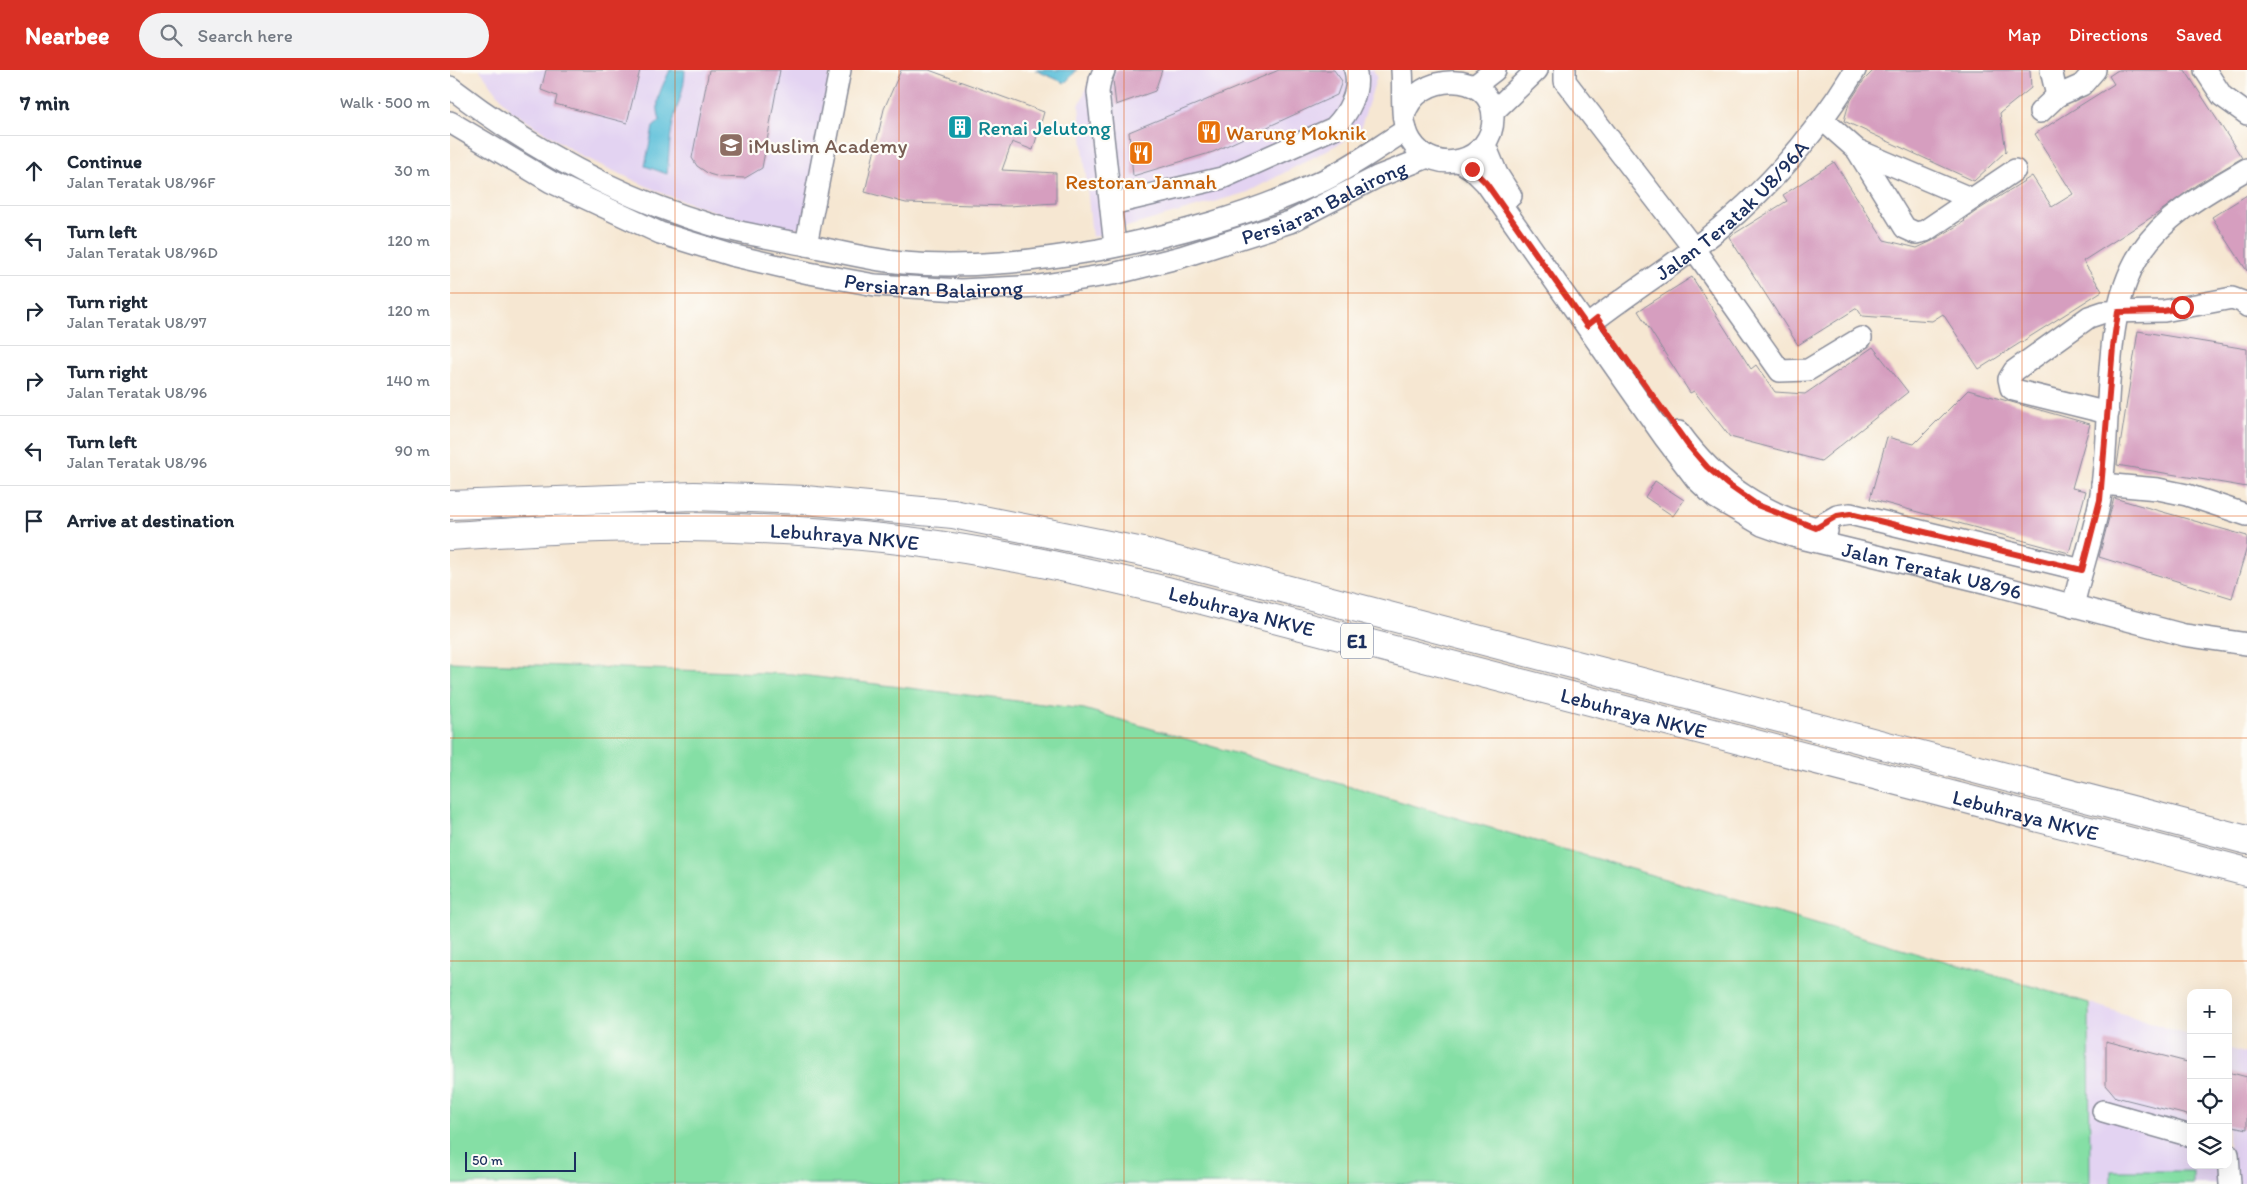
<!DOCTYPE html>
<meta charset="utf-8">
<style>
body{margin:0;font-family:Itim,sans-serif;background:#f2f2f3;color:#1f2937}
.controls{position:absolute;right:15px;bottom:15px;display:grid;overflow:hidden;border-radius:10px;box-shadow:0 5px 20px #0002}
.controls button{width:45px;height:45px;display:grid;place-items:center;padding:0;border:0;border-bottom:1px solid #e0e1e3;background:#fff;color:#1f2937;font:25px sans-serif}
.scale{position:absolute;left:15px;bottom:12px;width:111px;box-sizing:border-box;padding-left:5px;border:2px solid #1b2f5e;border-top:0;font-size:14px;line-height:18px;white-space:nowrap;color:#1b2f5e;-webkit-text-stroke:4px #fdfcf7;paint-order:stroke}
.stop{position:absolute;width:15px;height:15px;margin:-11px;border:4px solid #d93025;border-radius:50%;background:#fff}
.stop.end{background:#d93025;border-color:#fff;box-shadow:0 1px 5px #0008}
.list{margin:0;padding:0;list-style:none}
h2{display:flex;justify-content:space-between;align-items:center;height:65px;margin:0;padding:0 20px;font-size:21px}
h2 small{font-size:16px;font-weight:400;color:#747a83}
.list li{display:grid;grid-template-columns:32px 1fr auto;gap:15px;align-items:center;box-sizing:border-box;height:70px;padding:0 20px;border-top:1px solid #e0e1e3}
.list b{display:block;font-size:19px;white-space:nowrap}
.list p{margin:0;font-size:16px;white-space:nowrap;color:#747a83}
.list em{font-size:16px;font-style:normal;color:#747a83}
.icon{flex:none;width:28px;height:28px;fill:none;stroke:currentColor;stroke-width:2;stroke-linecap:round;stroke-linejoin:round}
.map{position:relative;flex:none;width:1797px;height:1114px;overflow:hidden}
header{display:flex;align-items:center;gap:30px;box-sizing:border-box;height:70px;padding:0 25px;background:#d93025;color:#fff}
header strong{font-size:24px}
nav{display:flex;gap:28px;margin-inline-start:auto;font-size:18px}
.search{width:350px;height:45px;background:#f2f2f3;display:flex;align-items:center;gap:12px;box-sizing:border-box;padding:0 18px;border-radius:28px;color:#747a83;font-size:19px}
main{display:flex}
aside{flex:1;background:#fff}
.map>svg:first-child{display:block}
.built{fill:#e3d3f2}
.green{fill:#85dfa5;stroke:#508782}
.water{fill:#5bbfd9;stroke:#3b779c}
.building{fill:#d69ebf}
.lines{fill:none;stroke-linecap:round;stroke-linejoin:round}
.minor-casing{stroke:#888b98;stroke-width:24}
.highway-casing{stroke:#888b98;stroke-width:30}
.minor{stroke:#fff;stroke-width:21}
.highway{stroke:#fff;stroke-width:28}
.route{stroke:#d93025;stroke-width:6}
.grid{fill:none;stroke:#de5710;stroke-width:1;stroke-opacity:0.55}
.labels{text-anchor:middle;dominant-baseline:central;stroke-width:4.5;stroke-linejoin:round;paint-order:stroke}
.shield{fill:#fdfcf7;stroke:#5f6c8c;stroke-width:1}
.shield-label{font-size:20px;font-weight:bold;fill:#1b2f5e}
.culture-label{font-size:21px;fill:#0d838f;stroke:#fdfcf7;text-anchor:start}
.food-label{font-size:21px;fill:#c56008;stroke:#fdfcf7;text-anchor:start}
.education-label{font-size:21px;fill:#785e54;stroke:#fdfcf7;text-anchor:start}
.street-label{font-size:21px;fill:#1b2f5e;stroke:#fdfcf7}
</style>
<header>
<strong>Nearbee</strong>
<div class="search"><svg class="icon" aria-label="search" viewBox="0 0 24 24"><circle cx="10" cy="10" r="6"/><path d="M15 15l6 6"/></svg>Search here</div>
<nav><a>Map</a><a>Directions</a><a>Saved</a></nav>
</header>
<main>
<aside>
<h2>7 min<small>Walk · 500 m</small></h2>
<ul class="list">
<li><svg class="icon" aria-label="ahead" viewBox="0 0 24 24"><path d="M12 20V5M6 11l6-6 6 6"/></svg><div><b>Continue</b><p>Jalan Teratak U8/96F</p></div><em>30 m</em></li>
<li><svg class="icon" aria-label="left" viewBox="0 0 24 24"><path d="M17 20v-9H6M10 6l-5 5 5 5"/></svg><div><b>Turn left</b><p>Jalan Teratak U8/96D</p></div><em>120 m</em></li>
<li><svg class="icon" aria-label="right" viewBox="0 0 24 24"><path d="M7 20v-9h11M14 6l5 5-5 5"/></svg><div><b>Turn right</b><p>Jalan Teratak U8/97</p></div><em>120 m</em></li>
<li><svg class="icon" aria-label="right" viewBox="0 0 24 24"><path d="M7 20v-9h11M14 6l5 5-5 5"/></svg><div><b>Turn right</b><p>Jalan Teratak U8/96</p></div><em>140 m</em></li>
<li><svg class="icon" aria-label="left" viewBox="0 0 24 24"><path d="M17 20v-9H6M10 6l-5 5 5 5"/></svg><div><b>Turn left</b><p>Jalan Teratak U8/96</p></div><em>90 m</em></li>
<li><svg class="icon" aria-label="arrive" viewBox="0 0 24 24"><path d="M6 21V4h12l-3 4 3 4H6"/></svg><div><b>Arrive at destination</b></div></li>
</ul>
</aside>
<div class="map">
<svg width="1797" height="1114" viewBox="0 0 1797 1114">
<rect width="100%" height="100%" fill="#fdfcf7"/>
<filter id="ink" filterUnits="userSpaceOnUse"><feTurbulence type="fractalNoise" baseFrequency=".02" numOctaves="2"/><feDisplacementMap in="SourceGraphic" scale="10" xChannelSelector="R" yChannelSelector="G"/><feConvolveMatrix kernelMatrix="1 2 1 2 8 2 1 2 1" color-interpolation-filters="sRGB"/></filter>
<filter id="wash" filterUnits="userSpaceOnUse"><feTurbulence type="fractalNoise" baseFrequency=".0096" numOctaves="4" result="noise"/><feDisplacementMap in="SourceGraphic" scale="20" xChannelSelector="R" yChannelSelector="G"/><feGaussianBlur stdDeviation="1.12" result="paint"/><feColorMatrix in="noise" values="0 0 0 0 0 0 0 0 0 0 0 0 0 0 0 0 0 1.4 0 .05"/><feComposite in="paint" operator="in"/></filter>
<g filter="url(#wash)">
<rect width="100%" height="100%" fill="#f6e7d2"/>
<g class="built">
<polygon points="30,0 381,0 354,155 342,159 284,148 216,125 133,87 61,41"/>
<polygon points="644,0 923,0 927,6 909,63 798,122 642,167 629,36"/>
<polygon points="1640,933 1741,966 1741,1095 1778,1095 1778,978 1797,984 1797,1114 1640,1114"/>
</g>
<g class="green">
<polygon points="0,592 342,604 634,639 1639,933 1640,1114 0,1114"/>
<rect x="1661" y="1101" width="82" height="13"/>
</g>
<g class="water">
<path d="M 220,0 L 235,0 C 235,19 227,35 223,53 C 219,70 219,87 217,104 L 195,96 L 203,57 L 210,51 C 204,28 211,20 220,0 Z"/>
<polygon points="585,0 627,0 615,13"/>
</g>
<g id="blocks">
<g class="building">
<polygon points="96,0 190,0 177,53 105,34 107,26 91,20"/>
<polygon points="259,0 330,0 312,98 295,108 269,107 259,104 247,96 242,88"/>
<polygon points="451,0 479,0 594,42 583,80 562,72 552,100 606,103 606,133 558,136 456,133 415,122 434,39"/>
<polygon points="666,0 712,0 705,21 666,35 663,10"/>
<polygon points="829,0 884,0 892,11 887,25 763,82 683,106 679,62"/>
<polygon points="1424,0 1580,0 1581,18 1550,43 1556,81 1524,111 1394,51 1399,33 1414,10"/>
<polygon points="1668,0 1735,0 1792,88 1746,115 1708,143 1633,191 1652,221 1529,299 1493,244 1482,251 1412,246 1407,238 1348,275 1279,167 1337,131 1333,125 1384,92 1434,170 1467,178 1482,171 1515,151 1514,150 1525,142 1582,106 1602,137 1623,124 1585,64 1664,14 1659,6"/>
<polygon points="1797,125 1797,201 1762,147"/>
<polygon points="1242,207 1301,299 1306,295 1325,322 1355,324 1423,277 1458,322 1371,391 1280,367 1244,321 1240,323 1188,241"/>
<polygon points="1688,261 1797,279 1797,417 1667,395"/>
<polygon points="1518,320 1640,354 1622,418 1636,421 1619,483 1420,429 1437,367 1464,374"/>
<polygon points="1205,411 1234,430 1223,446 1195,427"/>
<polygon points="1664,428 1797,466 1797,477 1782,528 1649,487"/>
<polygon points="1656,971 1741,993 1741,1046 1666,1027 1656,1015"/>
<polygon points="1778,1002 1797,1007 1797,1059 1778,1055"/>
</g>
</g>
</g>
<g filter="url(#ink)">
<use href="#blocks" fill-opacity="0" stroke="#888b98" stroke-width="1"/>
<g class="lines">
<defs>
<g id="minor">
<polyline points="654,0 650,10 648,22 665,176"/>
<path d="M 952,0 C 954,22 949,52 961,71 C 984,108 1043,92 1043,48 C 1043,0 966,0 954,46"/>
<polyline points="1115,0 1115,11 1244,179 1330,301 1358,300 1411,268"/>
<polyline points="1601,0 1607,26 1632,15 1645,0"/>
<polyline points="1755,0 1772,26 1797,44"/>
<polyline points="1027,14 1045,0"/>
<path d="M 0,17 C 78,77 167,127 262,155 C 293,164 326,169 357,175 C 389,182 421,190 453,193 C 518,199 584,191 648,180 C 725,165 797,146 868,113 C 899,99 927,78 956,60"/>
<polyline points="1043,42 1087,0"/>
<polyline points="1590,42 1607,26"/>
<polyline points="1373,50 1407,80 1522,129 1475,161 1466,163 1455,158 1407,80"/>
<path id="s1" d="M 0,52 L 101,112 L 210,163 L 281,185 L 359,203 L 425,215 L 511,220 L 588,216 L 663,204 L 731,187 L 840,152 L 927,107 L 978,87"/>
<polyline points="1035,75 1047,104 1061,126"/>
<path id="s2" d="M 1009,91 L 1022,99 L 1036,113 L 1215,368 L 1246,409 L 1266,428 L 1312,455 L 1343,466 L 1538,513 L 1734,565 L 1797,574"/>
<polyline points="1522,129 1565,100"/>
<path d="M 661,134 L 772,108 L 884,58 C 898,44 911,21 905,0"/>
<polyline points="356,175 390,0"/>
<path id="s3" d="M 1137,256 C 1171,229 1207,206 1242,180 C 1307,132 1363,69 1405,0"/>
<polyline points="1658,343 1564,320 1561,318 1559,309 1564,301 1639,247 1654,242 1714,241 1782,228 1793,232 1797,236"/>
<path d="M 1229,362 C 1267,415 1314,445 1377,461"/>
<polyline points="1652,414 1708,419 1737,425 1797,445"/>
<polyline points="1366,458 1387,446 1400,444 1632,500"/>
<path d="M 1623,536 C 1631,501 1643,466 1650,430 C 1663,356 1649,245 1691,182 C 1717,143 1758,122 1797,99"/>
<polyline points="1653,1041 1741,1066"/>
<polyline points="1778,1084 1780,1114"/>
</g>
<g id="highway">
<polyline points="0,435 244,426 355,430 503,444 693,482 1797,770"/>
<path id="s4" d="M 0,466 C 78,461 156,456 235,457 C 337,458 443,466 544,484 C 604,494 662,508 721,522 L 1797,802"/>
</g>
</defs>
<use href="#minor" class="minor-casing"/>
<use href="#highway" class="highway-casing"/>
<use href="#minor" class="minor"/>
<use href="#highway" class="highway"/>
</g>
</g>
<g class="lines" filter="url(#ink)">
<polyline class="route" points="1022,99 1036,113 1137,256 1147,248 1238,375 1257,397 1277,414 1307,435 1366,458 1387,446 1400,444 1632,500 1650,430 1663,277 1668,242 1714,241 1732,237"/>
</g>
<path class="grid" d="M 225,0 L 225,1114M 449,0 L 449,1114M 674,0 L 674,1114M 898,0 L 898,1114M 1123,0 L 1123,1114M 1348,0 L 1348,1114M 1572,0 L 1572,1114M 0,223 L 1797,223M 0,446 L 1797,446M 0,668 L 1797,668M 0,891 L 1797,891"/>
<defs>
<symbol id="building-square" viewBox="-11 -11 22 22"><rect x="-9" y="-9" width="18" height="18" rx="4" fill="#0f9aa8" stroke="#fdfcf7"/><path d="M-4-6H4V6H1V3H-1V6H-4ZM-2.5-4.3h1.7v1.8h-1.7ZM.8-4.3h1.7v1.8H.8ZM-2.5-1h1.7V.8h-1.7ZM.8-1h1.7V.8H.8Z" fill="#fff"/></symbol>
<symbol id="restaurant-square" viewBox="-11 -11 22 22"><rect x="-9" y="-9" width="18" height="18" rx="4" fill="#e8710a" stroke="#fdfcf7"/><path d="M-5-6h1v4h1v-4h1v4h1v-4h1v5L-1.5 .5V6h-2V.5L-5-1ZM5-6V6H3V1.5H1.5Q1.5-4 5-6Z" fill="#fff"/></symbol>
<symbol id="school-square" viewBox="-11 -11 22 22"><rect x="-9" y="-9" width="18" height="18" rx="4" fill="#8d6e63" stroke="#fdfcf7"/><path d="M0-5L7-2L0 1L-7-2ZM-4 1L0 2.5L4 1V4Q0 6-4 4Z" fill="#fff"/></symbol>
</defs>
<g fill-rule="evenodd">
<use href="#building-square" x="496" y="43" width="28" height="28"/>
<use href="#restaurant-square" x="745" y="48" width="28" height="28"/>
<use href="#school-square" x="267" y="61" width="28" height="28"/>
<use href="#restaurant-square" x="677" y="69" width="28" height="28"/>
</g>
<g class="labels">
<rect class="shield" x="891" y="553.5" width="32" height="35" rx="4"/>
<g class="shield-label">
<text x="907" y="571">E1</text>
</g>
<g class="culture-label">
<text x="528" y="57">Renai Jelutong</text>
</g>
<g class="food-label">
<text x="776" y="62">Warung Moknik</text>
<text x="691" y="111" text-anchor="middle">Restoran Jannah</text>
</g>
<g class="education-label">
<text x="298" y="75">iMuslim Academy</text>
</g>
<g class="street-label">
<text stroke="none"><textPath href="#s1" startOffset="922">Persiaran Balairong</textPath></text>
<text stroke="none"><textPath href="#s3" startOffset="186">Jalan Teratak U8/96A</textPath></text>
<text stroke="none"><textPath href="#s1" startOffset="518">Persiaran Balairong</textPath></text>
<text stroke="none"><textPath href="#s4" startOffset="395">Lebuhraya NKVE</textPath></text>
<text stroke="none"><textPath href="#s2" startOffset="655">Jalan Teratak U8/96</textPath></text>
<text stroke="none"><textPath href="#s4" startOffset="800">Lebuhraya NKVE</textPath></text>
<text stroke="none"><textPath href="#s4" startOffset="1205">Lebuhraya NKVE</textPath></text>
<text stroke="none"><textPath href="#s4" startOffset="1610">Lebuhraya NKVE</textPath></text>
</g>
</g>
</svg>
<div class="controls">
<button>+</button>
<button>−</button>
<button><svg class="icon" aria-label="locate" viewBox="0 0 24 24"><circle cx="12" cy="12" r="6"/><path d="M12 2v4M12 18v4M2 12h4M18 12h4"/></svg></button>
<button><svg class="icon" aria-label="layers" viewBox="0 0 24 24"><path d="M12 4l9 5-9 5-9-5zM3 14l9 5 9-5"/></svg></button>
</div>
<div class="scale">50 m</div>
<div class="stop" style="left:1732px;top:237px"></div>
<div class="stop end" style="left:1022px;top:99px"></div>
</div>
</main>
